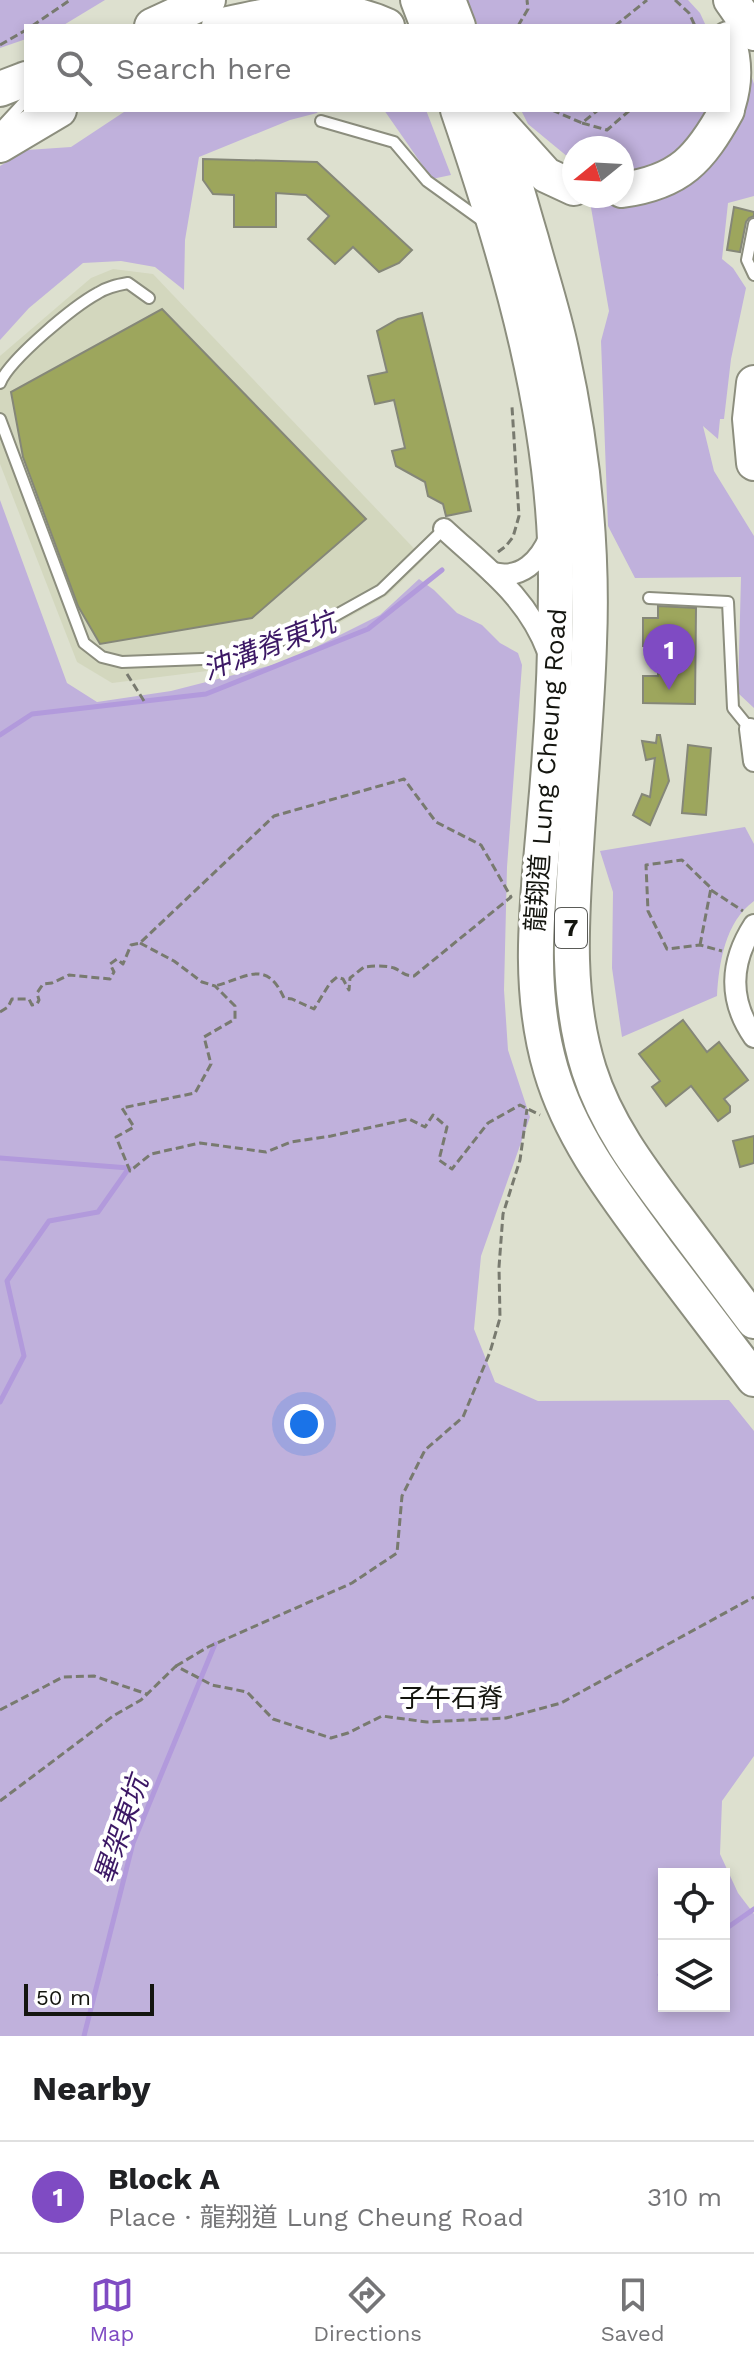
<!DOCTYPE html>
<meta charset="utf-8">
<style>
body{margin:0;font-family:"Work Sans","Noto Sans TC",sans-serif;background:#f2f2f2;color:#202124}
.controls{position:absolute;right:24px;bottom:24px;display:grid;overflow:hidden;border-radius:0px;box-shadow:0 4px 12px #0003}
.controls button{width:72px;height:72px;display:grid;place-items:center;padding:0;border:0;border-bottom:2px solid #e0e0e0;background:#fff;color:#202124;font:40px sans-serif}
.compass{position:absolute;left:562px;top:136px;width:72px;height:72px;border-radius:50%;background:#fff;box-shadow:0 4px 12px #0003;rotate:252deg}
.scale{position:absolute;left:24px;bottom:20px;width:130px;box-sizing:border-box;padding-left:8px;border:4px solid #14150f;border-top:0;font-size:22px;line-height:28px;white-space:nowrap;color:#14150f;-webkit-text-stroke:6px #fff;paint-order:stroke}
.you{position:absolute;left:304px;top:1424px;width:28px;height:28px;margin:-20px;border:6px solid #fff;border-radius:50%;background:#1a73e8;box-shadow:0 0 0 12px #1a73e833}
.badge{display:grid;place-items:center;width:52px;height:52px;border-radius:50%;background:#7f4bc3;color:#fff;font-size:26px;font-weight:700}
.pin{position:absolute;translate:-50% -66px;filter:drop-shadow(0 2px 4px #0008)}
.pin::after{content:'';position:absolute;top:42px;width:28px;height:24px;background:inherit;clip-path:polygon(0 0,100% 0,50% 100%)}
.list{margin:0;padding:0;list-style:none}
h2{display:flex;justify-content:space-between;align-items:center;height:104px;margin:0;padding:0 32px;font-size:34px}
h2 small{font-size:26px;font-weight:400;color:#757577}
.list li{display:grid;grid-template-columns:52px 1fr auto;gap:24px;align-items:center;box-sizing:border-box;height:112px;padding:0 32px;border-top:2px solid #e0e0e0}
.list b{display:block;font-size:30px;white-space:nowrap}
.list p{margin:0;font-size:26px;white-space:nowrap;color:#757577}
.list em{font-size:26px;font-style:normal;color:#757577}
.icon{flex:none;width:44px;height:44px;fill:none;stroke:currentColor;stroke-width:2;stroke-linecap:round;stroke-linejoin:round}
.map{position:relative;flex:none;width:754px;height:2036px;overflow:hidden}
.search{position:absolute;background:#fff;box-shadow:0 4px 12px #0003;left:24px;right:24px;top:24px;height:88px;display:flex;align-items:center;gap:20px;box-sizing:border-box;padding:0 28px;border-radius:0px;color:#757577;font-size:30px}
.sheet{height:216px;background:#fff}
nav{display:flex;justify-content:space-around;align-items:center;box-sizing:border-box;height:112px;border-top:2px solid #e0e0e0;background:#fff;font-size:22px;color:#757577}
nav a{display:grid;justify-items:center;gap:4px}
nav .on{color:#7f4bc3}
.map>svg:first-child{display:block}
.built{fill:#d3d7be}
.green{fill:#c0b1dc;fill-rule:evenodd}
.lines{fill:none;stroke-linecap:round;stroke-linejoin:round}
.stream{stroke:#b29adc;stroke-width:5}
.building{fill:#9da65d;stroke:#858778;stroke-width:2}
.service-casing{stroke:#8c8e7e;stroke-width:14}
.minor-casing{stroke:#8c8e7e;stroke-width:24}
.trunk-casing{stroke:#8c8e7e;stroke-width:38}
.path{stroke:#787a6f;stroke-width:3;stroke-dasharray:8 4;stroke-linecap:butt}
.service{stroke:#fff;stroke-width:10}
.minor{stroke:#fff;stroke-width:20}
.trunk{stroke:#fff;stroke-width:34}
.labels{text-anchor:middle;dominant-baseline:central;stroke-width:8;stroke-linejoin:round;paint-order:stroke}
.shield{fill:#fff;stroke:#5a5b57;stroke-width:2}
.shield-label{font-size:24px;font-weight:bold;fill:#14150f}
.street-label{font-size:26px;fill:#14150f;stroke:#fff}
.water-label{font-size:28px;font-style:italic;fill:#3c1865;stroke:#fff}
</style>
<div class="map">
<svg width="754" height="2036" viewBox="0 0 754 2036">
<rect width="100%" height="100%" fill="#dde0cf"/>
<polygon class="built" points="113,269 153,274 424,559 388,595 309,640 223,669 112,683 77,662 0,464 0,356 91,278"/>
<g class="green">
<polygon points="0,0 105,0 62,26 26,26 26,39 0,48"/>
<polygon points="467,0 688,0 700,13 706,26 478,26"/>
<path d="M 748,76 L 752,78 L 754,84 L 754,196 L 728,203 L 722,259 L 733,268 L 746,288 L 731,359 L 724,419 L 720,419 L 718,439 L 703,426 L 714,471 L 754,536 L 754,708 L 738,693 L 741,577 L 635,578 L 608,526 L 601,341 L 609,311 L 589,196 L 622,196 L 622,148 L 574,148 L 574,162 L 528,124 L 521,110 L 712,110 L 723,149 C 740,129 744,102 748,76 Z"/>
<polygon points="127,110 319,110 317,113 290,120 199,157 185,240 184,290 155,267 121,261 83,263 29,308 0,340 0,166 27,150 71,147"/>
<polygon points="384,110 426,110 451,175 432,179"/>
<path d="M 0,500 L 67,683 L 97,702 L 171,691 L 288,661 L 380,615 L 419,579 L 434,590 L 457,613 L 482,625 L 500,643 L 518,653 L 522,665 L 507,867 L 504,990 L 508,1050 L 530,1117 L 481,1256 L 474,1329 L 495,1382 L 538,1401 L 729,1400 L 754,1431 L 754,1756 L 722,1801 L 720,1854 L 738,1893 L 754,1914 L 754,2036 L 0,2036 ZM 664,1874 L 724,1874 L 724,2006 L 664,2006 Z"/>
<path d="M 745,827 L 754,844 L 754,901 C 725,922 719,963 717,996 L 622,1037 L 612,968 L 613,892 L 600,851 Z"/>
</g>
<g class="lines">
<g class="stream">
<polyline points="0,735 32,714 206,694 368,629 442,570"/>
<polyline points="0,1158 129,1168"/>
<polyline points="0,1402 24,1356 7,1281 49,1221 98,1212 129,1168"/>
<polyline points="724,1930 754,1909"/>
<polyline points="660,1975 664,1972"/>
<polyline points="84,2036 133,1843 215,1644"/>
</g>
</g>
<g class="building">
<polygon points="203,159 317,162 412,250 399,263 379,272 353,247 335,264 308,239 329,216 306,195 276,193 276,227 234,227 234,195 213,194 203,180"/>
<polygon points="734,207 754,212 754,216 749,218 746,222 740,252 727,250"/>
<polygon points="162,309 366,519 252,618 100,644 78,606 23,457 11,392"/>
<polygon points="422,313 471,511 446,516 443,504 428,496 425,482 396,466 392,451 405,448 394,400 375,404 368,376 387,372 377,331 398,319"/>
<polygon points="658,606 696,608 695,704 643,703 643,676 658,676 658,646 643,646 643,618 658,618"/>
<polygon points="657,735 660,735 669,781 650,825 633,815 642,794 650,797 655,758 646,760 642,741 656,743"/>
<polygon points="688,745 711,748 706,815 682,813"/>
<polygon points="683,1020 707,1052 719,1042 748,1080 724,1099 730,1106 730,1112 718,1121 691,1086 666,1106 652,1087 660,1081 639,1054"/>
<polygon points="754,1136 754,1163 740,1167 733,1141"/>
</g>
<g class="lines">
<defs>
<g id="service">
<polyline points="321,121 394,142 427,181 484,222"/>
<polyline points="0,128 26,100"/>
<polyline points="754,224 747,260 754,275"/>
<path d="M 0,383 C 10,359 74,306 98,293 C 107,287 117,285 128,283 L 149,298"/>
<polyline points="0,419 84,643 102,657 122,662 228,658 304,633 381,590 444,529"/>
<polyline points="649,598 728,602 733,708 750,729"/>
</g>
<g id="minor">
<path d="M 444,529 C 486,568 527,596 548,652"/>
<path d="M 493,573 C 521,580 540,561 550,536"/>
<polyline points="750,729 754,761"/>
<path d="M 754,925 C 730,962 728,1000 754,1037"/>
</g>
<g id="trunk">
<polyline points="418,0 428,26"/>
<polyline points="448,0 458,26"/>
<polyline points="731,0 754,33"/>
<polyline points="152,26 208,0"/>
<path d="M 219,26 C 279,13 330,0 387,26"/>
<path d="M 728,39 C 735,63 735,82 728,105"/>
<polyline points="0,89 26,79"/>
<path d="M 458,110 C 510,263 557,422 556,585 C 556,661 552,739 545,815 C 538,901 526,985 551,1070 C 571,1138 614,1193 656,1250 C 689,1293 721,1336 754,1379"/>
<path d="M 491,110 C 507,152 518,196 531,239 C 541,276 553,312 561,350 C 582,445 593,546 589,643 C 587,711 580,780 576,848 C 571,923 566,997 589,1070 C 606,1124 640,1169 673,1213 C 700,1249 727,1285 754,1321"/>
<polyline points="500,124 546,175 574,188"/>
<polyline points="0,145 59,110"/>
<path d="M 622,190 C 680,182 700,159 727,110"/>
<polyline points="754,383 750,419 754,463"/>
</g>
</defs>
<use href="#service" class="service-casing"/>
<use href="#minor" class="minor-casing"/>
<use href="#trunk" class="trunk-casing"/>
<g class="path">
<polyline points="675,0 689,13 695,26"/>
<polyline points="32,26 70,0"/>
<polyline points="518,26 528,9 527,0"/>
<polyline points="615,26 647,0"/>
<polyline points="0,45 26,30"/>
<polyline points="552,110 582,123 598,110"/>
<polyline points="582,123 607,130 630,110"/>
<polyline points="498,552 506,546 513,537 519,516 512,407"/>
<polyline points="127,674 144,701"/>
<polyline points="711,890 743,911"/>
<polyline points="140,943 174,961 202,982 215,986 235,1006 235,1019 204,1037 211,1064 195,1093 122,1108 134,1127 116,1137 130,1171 151,1154 200,1143 266,1152 291,1142 331,1136 409,1119 425,1127 433,1115 447,1127 439,1160 452,1169 488,1123 520,1105 540,1115"/>
<polyline points="700,945 711,888 682,860 646,865 648,911 667,949 700,945 722,951"/>
<path d="M 0,1012 L 8,1007 L 12,999 L 29,999 L 32,1005 L 37,1004 L 39,1000 L 37,993 L 43,984 L 52,983 L 69,975 L 110,979 L 114,972 L 110,964 L 117,959 L 123,964 L 131,945 L 140,943 L 274,816 L 404,779 L 436,822 L 481,845 L 511,897 L 414,976 C 403,976 402,971 394,968 C 385,965 373,966 364,967 L 350,978 L 349,990 L 343,979 L 337,977 L 330,983 L 314,1009 L 292,999 L 284,998 C 266,958 246,978 215,986"/>
<polyline points="176,1666 208,1647 352,1583 397,1553 402,1496 425,1450 463,1417 490,1352 500,1318 499,1267 503,1214 520,1160 527,1109"/>
<polyline points="0,1710 63,1677 94,1676 147,1694"/>
<polyline points="0,1801 113,1716 141,1700 176,1666 212,1685 247,1692 273,1719 331,1738 348,1733 382,1716 427,1722 506,1718 561,1703 754,1597"/>
</g>
<use href="#service" class="service"/>
<use href="#minor" class="minor"/>
<use href="#trunk" class="trunk"/>
</g>
<g class="labels">
<rect class="shield" x="555" y="908" width="32" height="40" rx="6"/>
<g class="shield-label">
<text x="571" y="928">7</text>
</g>
<g class="street-label">
<text transform="translate(546 770) rotate(-86)">龍翔道 Lung Cheung Road</text>
<text x="451" y="1698">子午石脊</text>
</g>
<g class="water-label">
<text transform="translate(269 646) rotate(-21)">沖溝脊東坑</text>
<text transform="translate(121 1830) rotate(-71)">畢架東坑</text>
</g>
</g>
</svg>
<div class="controls">
<button><svg class="icon" aria-label="locate" viewBox="0 0 24 24"><circle cx="12" cy="12" r="6"/><path d="M12 2v4M12 18v4M2 12h4M18 12h4"/></svg></button>
<button><svg class="icon" aria-label="layers" viewBox="0 0 24 24"><path d="M12 4l9 5-9 5-9-5zM3 14l9 5 9-5"/></svg></button>
</div>
<svg class="compass" viewBox="-18 -18 36 36"><path d="M0-13l5 13h-10z" fill="#e53935"/><path d="M0 13l5-13h-10z" fill="#757577"/></svg>
<div class="scale">50 m</div>
<div class="you"></div>
<div class="pin badge" style="left:669px;top:690px">1</div>
<div class="search"><svg class="icon" aria-label="search" viewBox="0 0 24 24"><circle cx="10" cy="10" r="6"/><path d="M15 15l6 6"/></svg>Search here</div>
</div>
<section class="sheet">
<h2>Nearby<small></small></h2>
<ul class="list">
<li><span class="badge">1</span><div><b>Block A</b><p>Place · 龍翔道 Lung Cheung Road</p></div><em>310 m</em></li>
</ul>
</section>
<nav>
<a class="on"><svg class="icon" aria-label="map" viewBox="0 0 24 24"><path d="M3 6l6-2 6 2 6-2v14l-6 2-6-2-6 2zM9 4v14M15 6v14"/></svg>Map</a>
<a><svg class="icon" aria-label="directions" viewBox="0 0 24 24"><path d="M12 3l9 9-9 9-9-9zM9 14v-3h6M13 9l2 2-2 2"/></svg>Directions</a>
<a><svg class="icon" aria-label="saved" viewBox="0 0 24 24"><path d="M7 4h10v16l-5-4-5 4z"/></svg>Saved</a>
</nav>
